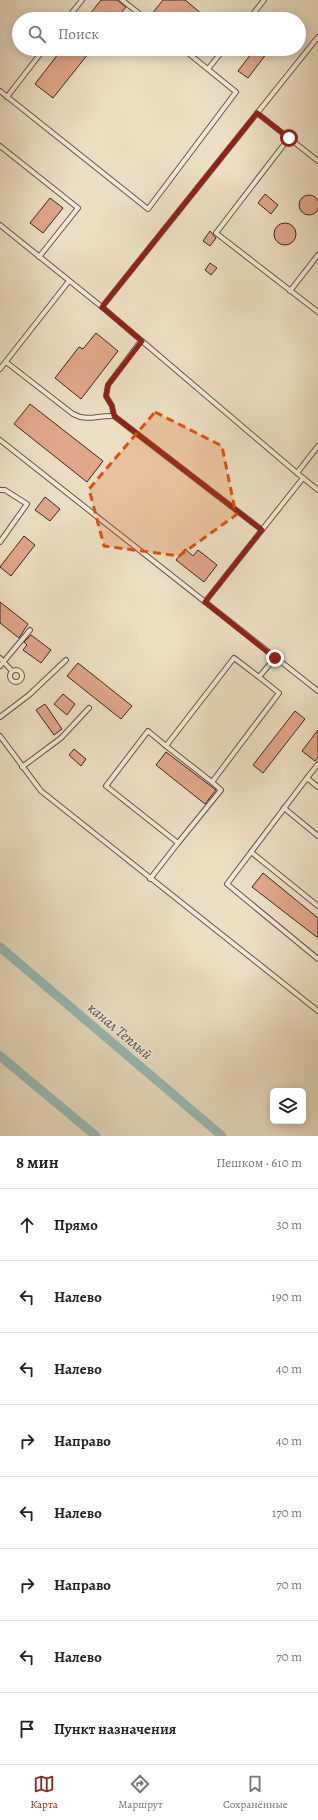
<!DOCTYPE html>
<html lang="ru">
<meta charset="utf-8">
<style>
body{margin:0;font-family:Alegreya,serif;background:#f2f2f2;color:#202124}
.controls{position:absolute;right:12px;bottom:12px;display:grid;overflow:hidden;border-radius:6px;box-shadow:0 2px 10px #0003}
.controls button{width:36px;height:36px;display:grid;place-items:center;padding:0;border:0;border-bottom:1px solid #e0e0e0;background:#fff;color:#202124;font:20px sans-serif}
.stop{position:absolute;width:12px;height:12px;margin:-9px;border:3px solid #8f2418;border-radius:50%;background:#fff}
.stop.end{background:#8f2418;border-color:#fff;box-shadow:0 1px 4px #0008}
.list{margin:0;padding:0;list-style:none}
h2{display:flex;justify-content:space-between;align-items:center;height:52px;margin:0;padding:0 16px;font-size:17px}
h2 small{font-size:13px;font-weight:400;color:#757577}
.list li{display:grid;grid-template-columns:26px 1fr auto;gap:12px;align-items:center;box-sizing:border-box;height:72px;padding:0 16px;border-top:1px solid #e0e0e0}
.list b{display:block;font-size:15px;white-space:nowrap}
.list em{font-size:13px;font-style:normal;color:#757577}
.icon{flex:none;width:22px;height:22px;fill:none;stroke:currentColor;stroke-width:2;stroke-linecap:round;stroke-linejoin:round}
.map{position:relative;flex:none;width:318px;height:1136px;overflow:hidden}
.search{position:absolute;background:#fff;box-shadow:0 2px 10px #0003;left:12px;right:12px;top:12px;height:44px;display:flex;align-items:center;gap:10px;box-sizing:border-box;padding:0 14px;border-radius:22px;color:#757577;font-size:15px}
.sheet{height:628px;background:#fff}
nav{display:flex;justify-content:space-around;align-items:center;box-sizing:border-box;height:56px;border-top:1px solid #e0e0e0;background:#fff;font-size:11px;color:#757577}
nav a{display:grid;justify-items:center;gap:2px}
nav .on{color:#8f2418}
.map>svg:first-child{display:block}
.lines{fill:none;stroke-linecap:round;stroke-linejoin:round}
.canal{stroke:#98bcb4;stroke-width:9}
.building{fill:#e0a68b;stroke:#39261e}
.lane-casing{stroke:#665447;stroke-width:6}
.lane{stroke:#f2ead7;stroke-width:4}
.route{stroke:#8f2418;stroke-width:5}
.marked{fill:#d6540e;fill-opacity:0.2;stroke:#d6540e;stroke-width:3;stroke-dasharray:8 5;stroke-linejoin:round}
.labels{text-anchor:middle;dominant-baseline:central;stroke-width:3.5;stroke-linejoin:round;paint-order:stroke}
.water-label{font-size:15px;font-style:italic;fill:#514c44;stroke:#f2ead7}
</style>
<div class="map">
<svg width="318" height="1136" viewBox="0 0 318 1136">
<rect width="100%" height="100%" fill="#ebdec2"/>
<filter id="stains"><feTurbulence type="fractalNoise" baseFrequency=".005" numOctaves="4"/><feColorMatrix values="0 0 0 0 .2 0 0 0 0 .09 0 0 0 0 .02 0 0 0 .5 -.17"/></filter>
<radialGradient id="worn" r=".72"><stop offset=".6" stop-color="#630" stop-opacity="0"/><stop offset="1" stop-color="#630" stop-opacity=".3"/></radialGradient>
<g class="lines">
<g class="canal">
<polyline points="0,947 222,1136"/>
<polyline points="0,1056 96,1136"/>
</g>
</g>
<g class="building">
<polygon points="101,0 117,0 126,7 116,19 86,19"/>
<polygon points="163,0 185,0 208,19 155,19 151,15"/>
<polygon points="62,49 92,49 53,98 35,84"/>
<polygon points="255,49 270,49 248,78 238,71"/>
<polygon points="265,194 278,205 271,214 258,203"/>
<circle cx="309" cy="205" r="10"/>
<polygon points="50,198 63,208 43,233 30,223"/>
<circle cx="285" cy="234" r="11"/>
<polygon points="210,231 216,238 210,246 203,241"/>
<polygon points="210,263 217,268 211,275 205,270"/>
<polygon points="96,333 118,351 81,399 55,378 79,347 83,349"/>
<polygon points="30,404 103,461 87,482 14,424"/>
<polygon points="45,497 60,509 50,521 35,510"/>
<polygon points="24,536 35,545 11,576 0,567"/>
<polygon points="185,549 193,556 198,550 217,565 204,582 176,560"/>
<polygon points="0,602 28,624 19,638 0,623"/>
<polygon points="31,635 51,650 41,663 23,650 27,645 24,642"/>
<polygon points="78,663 132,706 121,719 67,676"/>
<polygon points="63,694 75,704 67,715 54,704"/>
<polygon points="45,704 62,729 54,735 36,710"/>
<polygon points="295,711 305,719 263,773 253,765"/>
<polygon points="318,730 318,757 315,761 302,751"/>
<polygon points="74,749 86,759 81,766 69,755"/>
<polygon points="166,752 216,790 205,804 156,765"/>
<polygon points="263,873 318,918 318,938 252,887"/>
</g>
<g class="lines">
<defs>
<g id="lane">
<polyline points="122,0 146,19"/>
<polyline points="67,19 82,0"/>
<polyline points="249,19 264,0"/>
<polyline points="208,69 224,49"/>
<polyline points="0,91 148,209 236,92 183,49"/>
<polyline points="7,97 44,49"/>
<polyline points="257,113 318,161"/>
<polyline points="289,138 216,233 318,312"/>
<polyline points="0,146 78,208 39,257"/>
<polyline points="0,225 102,307"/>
<polyline points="290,291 318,255"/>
<path d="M 6,362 L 73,414 C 88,422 97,415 114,416 L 262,530"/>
<polyline points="0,369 69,281"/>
<polyline points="114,416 112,406 106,396 108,385 141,341"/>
<polyline points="0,440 318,691"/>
<polyline points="318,446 297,473 318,490"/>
<polyline points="297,473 102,307 318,37"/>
<polyline points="0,490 5,490 27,504 0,542"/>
<polyline points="205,602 303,478"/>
<polyline points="0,658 12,671"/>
<polyline points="0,666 30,630"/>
<circle cx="16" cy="676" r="6"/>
<polyline points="259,677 234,658 166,746 212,782 279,693 259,677 275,658"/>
<polyline points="0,717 29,695 66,660"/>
<polyline points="0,736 41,791 318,1011"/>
<polyline points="166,746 148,731 106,786 178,843 221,790 212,782"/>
<polyline points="318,764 307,778 318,787"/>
<polyline points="22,767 61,738 89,708"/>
<polyline points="307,778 227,884 318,959"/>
<polyline points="284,808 318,836"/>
<polyline points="251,852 318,906"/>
<polyline points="150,879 178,843"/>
</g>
</defs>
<use href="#lane" class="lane-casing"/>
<use href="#lane" class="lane"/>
</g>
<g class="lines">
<polyline class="route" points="275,658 205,602 262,530 114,416 112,406 106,396 108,385 142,341 102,307 257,113 289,138"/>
</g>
<path class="marked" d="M 155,412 L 222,446 L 236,515 L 179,556 L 104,546 L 89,489 Z"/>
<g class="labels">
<g class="water-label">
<text transform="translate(120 1031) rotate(40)">канал Теплый</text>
</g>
</g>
<rect width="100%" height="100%" filter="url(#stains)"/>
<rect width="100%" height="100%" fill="url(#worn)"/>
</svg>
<div class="controls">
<button><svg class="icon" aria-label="layers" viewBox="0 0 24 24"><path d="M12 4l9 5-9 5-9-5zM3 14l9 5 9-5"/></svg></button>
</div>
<div class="stop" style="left:289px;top:138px"></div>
<div class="stop end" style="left:275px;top:658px"></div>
<div class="search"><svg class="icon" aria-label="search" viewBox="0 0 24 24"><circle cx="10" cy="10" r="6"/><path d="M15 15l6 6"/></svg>Поиск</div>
</div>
<section class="sheet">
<h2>8 мин<small>Пешком · 610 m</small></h2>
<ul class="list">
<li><svg class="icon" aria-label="ahead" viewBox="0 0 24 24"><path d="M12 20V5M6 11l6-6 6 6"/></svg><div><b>Прямо</b></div><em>30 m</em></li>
<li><svg class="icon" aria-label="left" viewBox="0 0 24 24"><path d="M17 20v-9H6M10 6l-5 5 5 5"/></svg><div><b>Налево</b></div><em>190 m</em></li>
<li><svg class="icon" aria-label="left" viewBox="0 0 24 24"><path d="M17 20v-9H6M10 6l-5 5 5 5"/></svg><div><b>Налево</b></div><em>40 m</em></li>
<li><svg class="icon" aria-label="right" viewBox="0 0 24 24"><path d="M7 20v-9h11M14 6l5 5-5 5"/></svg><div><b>Направо</b></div><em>40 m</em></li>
<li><svg class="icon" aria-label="left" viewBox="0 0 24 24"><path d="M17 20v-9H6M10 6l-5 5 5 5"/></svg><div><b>Налево</b></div><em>170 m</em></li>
<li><svg class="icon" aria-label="right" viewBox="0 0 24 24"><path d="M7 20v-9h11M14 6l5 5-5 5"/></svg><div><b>Направо</b></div><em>70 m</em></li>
<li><svg class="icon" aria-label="left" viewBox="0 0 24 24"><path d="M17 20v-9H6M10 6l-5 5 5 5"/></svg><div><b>Налево</b></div><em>70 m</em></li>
<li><svg class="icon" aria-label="arrive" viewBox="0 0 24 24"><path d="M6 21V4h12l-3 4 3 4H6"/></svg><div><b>Пункт назначения</b></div></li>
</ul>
</section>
<nav>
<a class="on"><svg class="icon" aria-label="map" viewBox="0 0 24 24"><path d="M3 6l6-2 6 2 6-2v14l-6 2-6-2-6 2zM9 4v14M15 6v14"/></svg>Карта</a>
<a><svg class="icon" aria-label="directions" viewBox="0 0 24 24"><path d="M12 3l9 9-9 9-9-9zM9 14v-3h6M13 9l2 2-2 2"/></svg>Маршрут</a>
<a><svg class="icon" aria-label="saved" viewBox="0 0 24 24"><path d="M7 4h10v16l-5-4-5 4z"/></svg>Сохранённые</a>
</nav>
